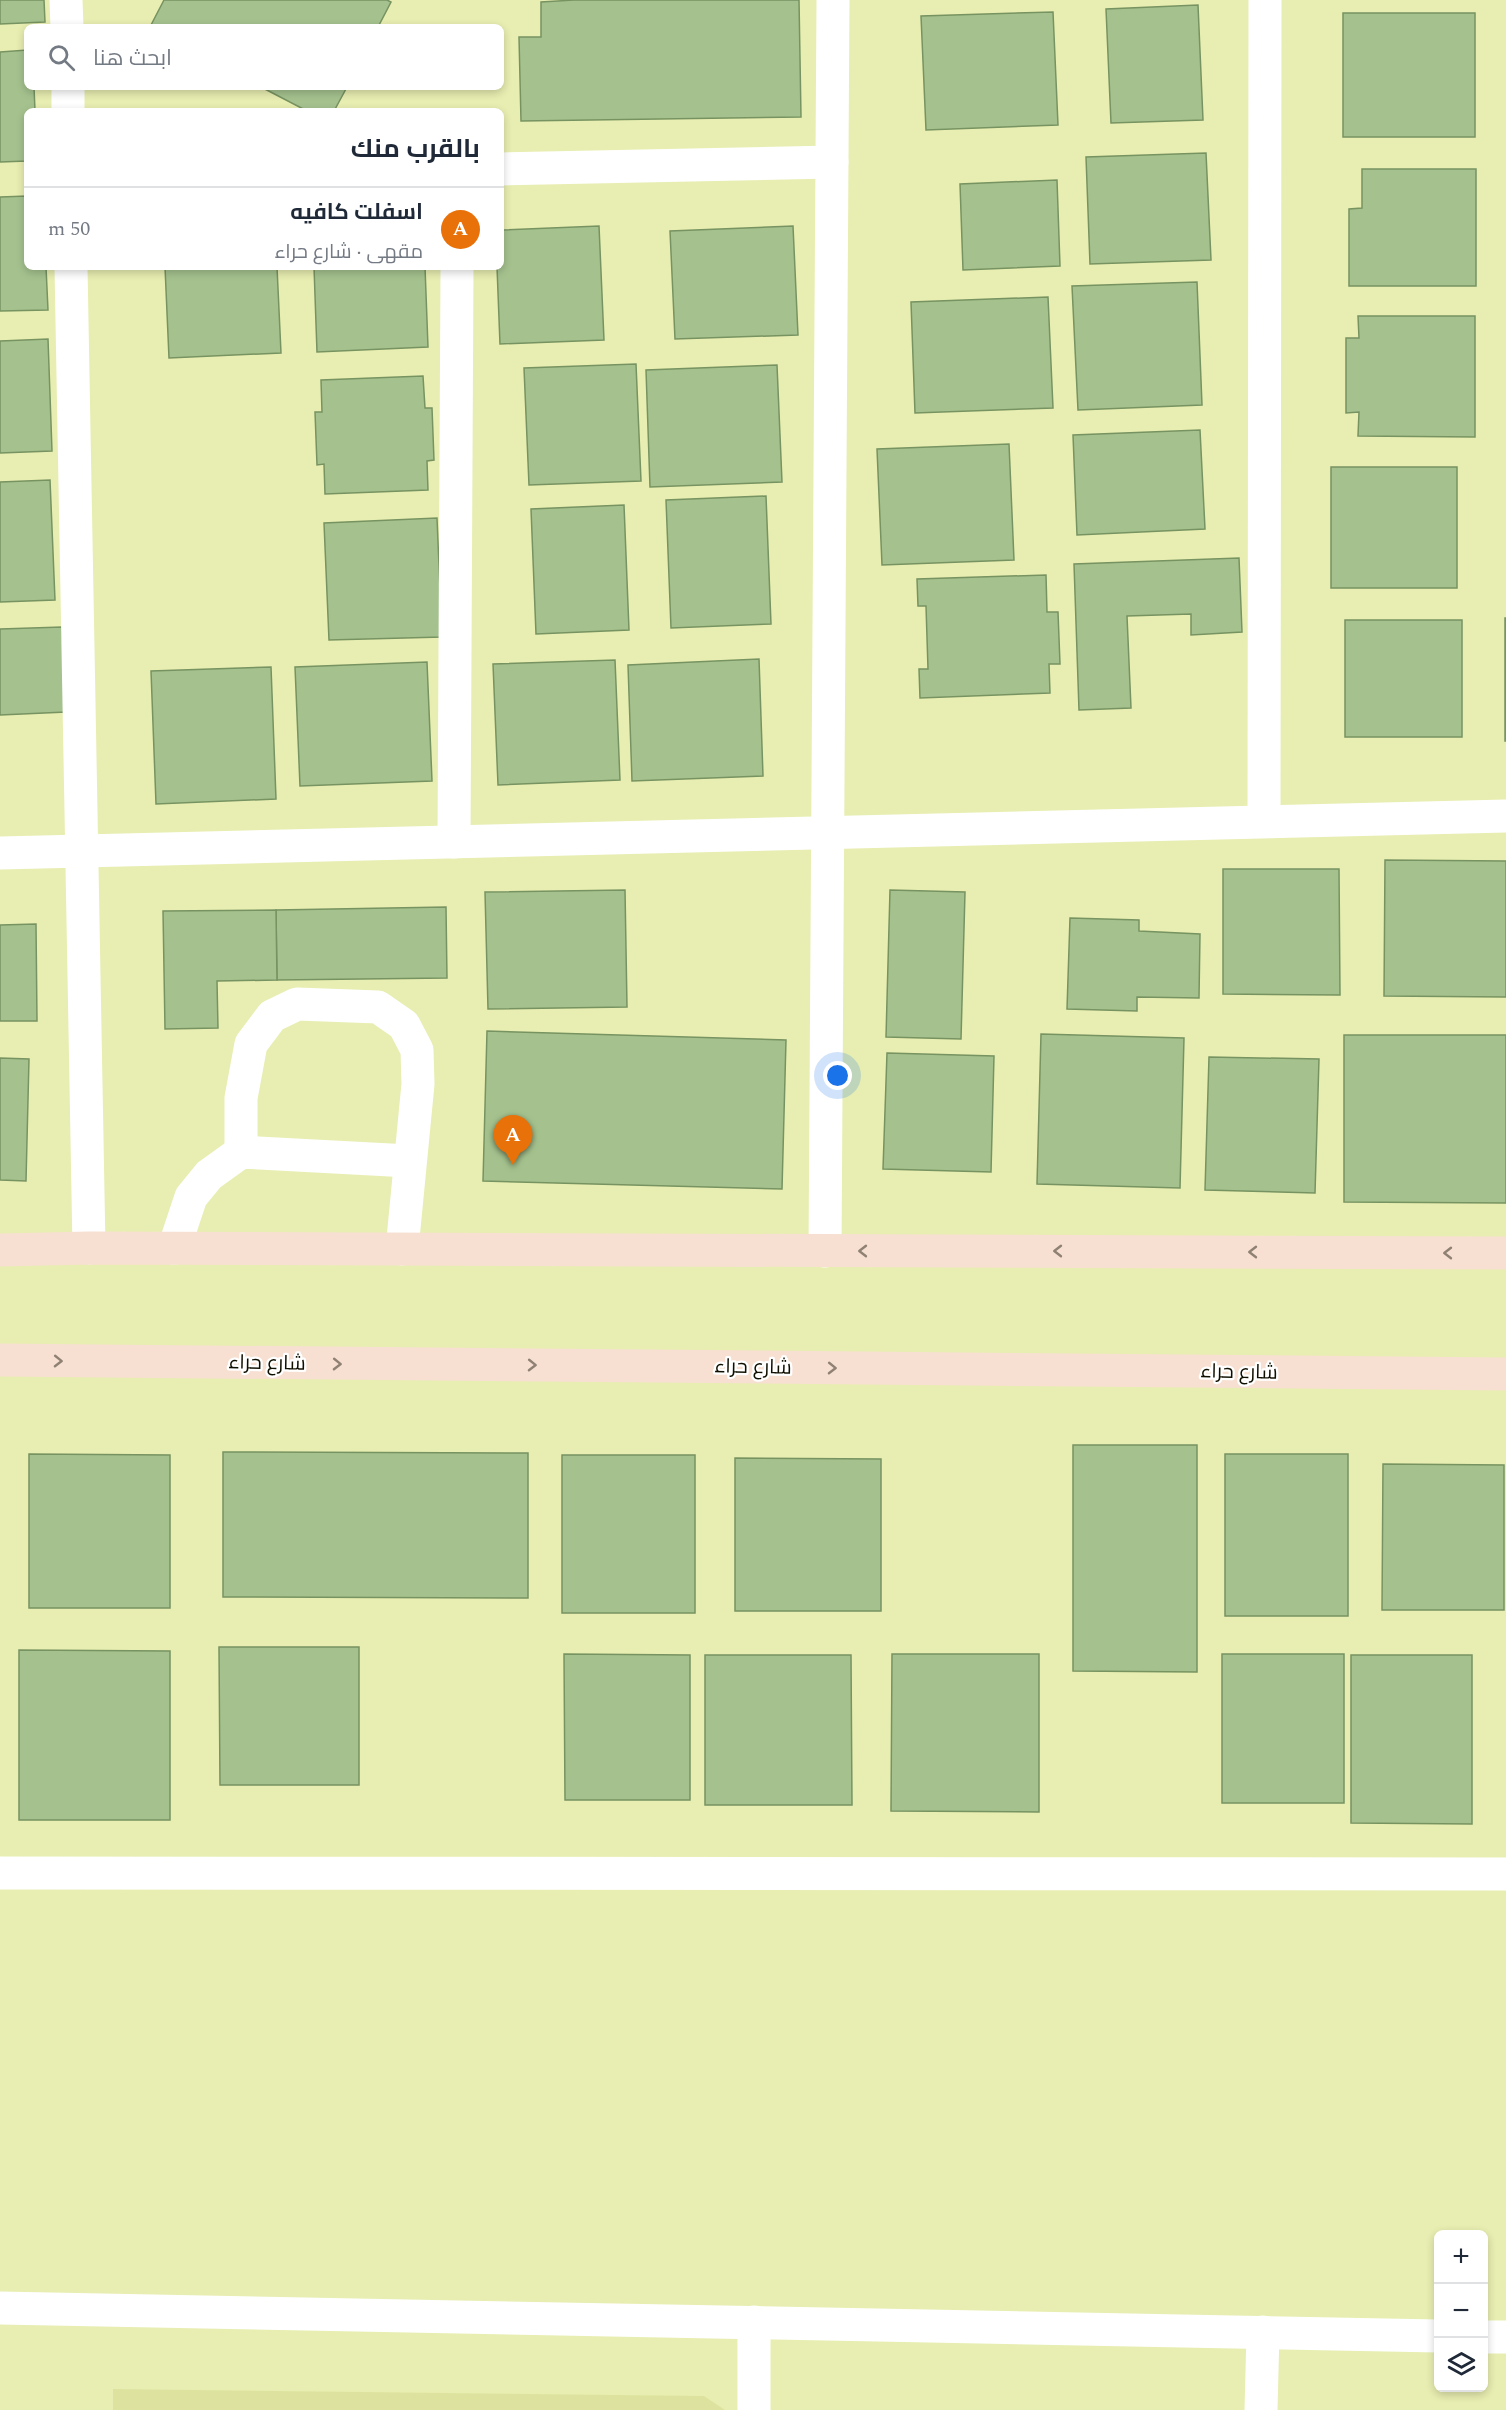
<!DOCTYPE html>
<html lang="ar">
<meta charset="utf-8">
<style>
body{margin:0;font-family:Spectral,Cairo,serif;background:#f6f6f7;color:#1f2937;direction:rtl}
.controls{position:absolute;right:18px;bottom:18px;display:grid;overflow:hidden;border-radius:9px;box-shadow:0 3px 9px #0003}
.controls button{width:54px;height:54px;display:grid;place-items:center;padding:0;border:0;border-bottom:2px solid #e0e1e3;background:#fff;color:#1f2937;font:30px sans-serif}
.you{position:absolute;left:838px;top:1076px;width:21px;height:21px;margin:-15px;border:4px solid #fff;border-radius:50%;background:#1a73e8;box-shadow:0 0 0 9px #1a73e833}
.badge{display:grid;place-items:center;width:39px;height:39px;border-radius:50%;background:#d93025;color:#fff;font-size:20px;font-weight:700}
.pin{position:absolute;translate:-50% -50px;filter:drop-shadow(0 2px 3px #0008)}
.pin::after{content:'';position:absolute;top:32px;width:21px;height:18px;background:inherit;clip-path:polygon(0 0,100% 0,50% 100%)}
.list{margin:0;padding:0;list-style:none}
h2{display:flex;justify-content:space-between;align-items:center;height:78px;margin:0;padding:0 24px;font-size:26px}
h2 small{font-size:20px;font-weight:400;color:#747a83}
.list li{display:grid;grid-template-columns:39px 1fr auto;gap:18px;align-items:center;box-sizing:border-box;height:84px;padding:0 24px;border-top:2px solid #e0e1e3}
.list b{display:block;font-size:22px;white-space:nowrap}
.list p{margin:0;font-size:20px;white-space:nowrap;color:#747a83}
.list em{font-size:20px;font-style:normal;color:#747a83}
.icon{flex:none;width:33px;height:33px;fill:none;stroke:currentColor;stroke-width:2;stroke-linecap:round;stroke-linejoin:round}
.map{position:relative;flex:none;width:1506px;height:2410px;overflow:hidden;direction:ltr}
.search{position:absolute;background:#fff;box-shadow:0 3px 9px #0003;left:24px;top:24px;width:480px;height:66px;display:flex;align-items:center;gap:15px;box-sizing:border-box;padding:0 21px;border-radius:9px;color:#747a83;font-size:22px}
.panel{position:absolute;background:#fff;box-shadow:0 3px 9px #0003;left:24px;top:108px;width:480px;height:162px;border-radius:9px;direction:rtl}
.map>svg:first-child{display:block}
.built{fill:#dde39f}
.building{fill:#a5c28e;stroke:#779361;stroke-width:1.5}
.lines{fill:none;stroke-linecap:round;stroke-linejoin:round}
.minor{stroke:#fff;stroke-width:33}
.major{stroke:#f7e0d2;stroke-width:33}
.oneway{stroke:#8f8274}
.labels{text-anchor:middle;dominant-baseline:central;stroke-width:4.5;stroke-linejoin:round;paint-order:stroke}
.street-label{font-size:20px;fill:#0f0f00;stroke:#fff}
</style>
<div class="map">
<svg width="1506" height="2410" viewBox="0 0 1506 2410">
<rect width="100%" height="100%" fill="#e8eeb1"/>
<polygon class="built" points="113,2389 704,2396 725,2410 113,2410"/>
<g class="building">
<polygon points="0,0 44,0 45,22 0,24"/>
<polygon points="164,0 387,0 391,2 378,27 150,27"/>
<polygon points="574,0 799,0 801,117 521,121 519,37 541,37 541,2"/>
<polygon points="1198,5 1203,120 1111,123 1106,9"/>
<polygon points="1053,12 1058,125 926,130 921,16"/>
<rect x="1343" y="13" width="132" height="124"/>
<polygon points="27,50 27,87 34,87 35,111 27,111 27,161 0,162 0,52"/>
<polygon points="261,87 347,87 334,111 307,111"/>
<polygon points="1206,153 1211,260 1090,264 1086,157"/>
<polygon points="1362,169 1476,169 1476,286 1349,286 1349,209 1362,208"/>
<polygon points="1057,180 1060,266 963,270 960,184"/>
<polygon points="27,196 27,267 46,267 48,310 0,311 0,197"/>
<polygon points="599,226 604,340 500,344 497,267 501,267 501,230"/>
<polygon points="793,226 798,335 675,339 670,231"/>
<polygon points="165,267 277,267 281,353 169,358"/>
<polygon points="314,267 425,267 428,347 317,352"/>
<polygon points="1197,282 1202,405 1078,410 1072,286"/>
<polygon points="1048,297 1053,408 915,413 911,302"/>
<polygon points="1358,316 1475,316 1475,437 1358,436 1359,412 1346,413 1346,338 1359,338"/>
<polygon points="48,339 52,451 0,453 0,341"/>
<polygon points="636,364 641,481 529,485 524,368"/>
<polygon points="777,365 782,482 650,487 646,370"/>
<polygon points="423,376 425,408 432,408 434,460 427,461 428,490 325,494 324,464 317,465 315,412 322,412 321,380"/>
<polygon points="1200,430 1205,529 1077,535 1073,435"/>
<polygon points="1009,444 1014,560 882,565 877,449"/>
<rect x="1331" y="467" width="126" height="121"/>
<polygon points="50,480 55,600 0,602 0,482"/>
<polygon points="766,496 771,624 671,628 666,500"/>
<polygon points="624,505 629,630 536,634 531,509"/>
<polygon points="437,518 442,637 329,640 324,523"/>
<polygon points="1239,558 1242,632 1191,635 1191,614 1127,616 1131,708 1079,710 1074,564"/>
<polygon points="1046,575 1047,612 1058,612 1060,664 1049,664 1050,693 920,698 919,669 928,669 926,606 918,606 917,579"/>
<rect x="1505" y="618" width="1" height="123"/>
<rect x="1345" y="620" width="117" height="117"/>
<polygon points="62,627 66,712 0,715 0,629"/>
<polygon points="759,659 763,776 632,781 628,665"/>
<polygon points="615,660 620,780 498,785 493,664"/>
<polygon points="427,662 432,781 300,786 295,667"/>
<polygon points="271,667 276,799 156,804 151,671"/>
<polygon points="1385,860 1506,861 1506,997 1384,996"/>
<polygon points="1223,869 1339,869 1340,995 1223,994"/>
<polygon points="625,890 627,1007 488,1009 485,892"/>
<polygon points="890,890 965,892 961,1039 886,1037"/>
<polygon points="446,907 447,978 277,980 276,910"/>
<polygon points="276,910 277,980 217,981 218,1028 165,1029 163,911"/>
<polygon points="1070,918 1139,920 1139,931 1200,934 1199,998 1137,997 1137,1011 1067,1009"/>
<polygon points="36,924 37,1021 0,1021 0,925"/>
<polygon points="487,1031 786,1040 782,1189 483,1181"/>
<polygon points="1041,1034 1184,1038 1180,1188 1037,1184"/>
<polygon points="1344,1035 1506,1035 1506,1203 1344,1202"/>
<polygon points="887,1053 994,1056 991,1172 883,1169"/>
<polygon points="1209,1057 1319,1059 1315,1193 1205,1190"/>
<polygon points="0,1058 29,1059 26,1181 0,1180"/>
<polygon points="1073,1445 1197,1445 1197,1672 1073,1671"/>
<polygon points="223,1452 528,1453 528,1598 223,1597"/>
<polygon points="29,1454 170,1455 170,1608 29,1608"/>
<rect x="1225" y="1454" width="123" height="162"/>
<rect x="562" y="1455" width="133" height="158"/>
<polygon points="735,1458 881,1459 881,1611 735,1611"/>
<polygon points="1383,1464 1504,1465 1504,1610 1382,1610"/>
<polygon points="219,1647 359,1647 359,1785 220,1785"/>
<polygon points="19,1650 170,1651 170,1820 19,1820"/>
<polygon points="564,1654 690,1655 690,1800 565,1800"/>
<polygon points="892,1654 1039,1654 1039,1812 891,1811"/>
<rect x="1222" y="1654" width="122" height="149"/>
<polygon points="705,1655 851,1655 852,1805 705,1805"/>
<polygon points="1351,1655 1472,1655 1472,1824 1351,1823"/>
</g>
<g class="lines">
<g class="minor">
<polyline points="66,0 67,27"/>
<polyline points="68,87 68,111"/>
<polyline points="501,169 832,162"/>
<polyline points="71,267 89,1248"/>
<polyline points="1264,821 1265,0"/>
<polyline points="454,842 457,267"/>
<polyline points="0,853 1506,816"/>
<polyline points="241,1152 241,1098 251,1044 272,1016 297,1004 378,1007 404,1025 417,1050 418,1084 402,1249"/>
<polyline points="174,1248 191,1197 209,1175 241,1152 409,1161"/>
<polyline points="825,1251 833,0"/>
<polyline points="0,1873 1506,1874"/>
<polyline points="0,2308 1438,2336"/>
<polyline points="1484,2337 1506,2337"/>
<polyline points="754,2410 754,2322"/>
<polyline points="1261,2410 1263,2332"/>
</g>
<g class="major">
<polyline points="0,1250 89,1248 1506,1253"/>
<polyline points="0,1360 1506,1374"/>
</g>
</g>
<defs><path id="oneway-chevron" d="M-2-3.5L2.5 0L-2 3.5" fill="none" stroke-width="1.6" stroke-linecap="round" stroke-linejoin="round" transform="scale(1.5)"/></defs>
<g class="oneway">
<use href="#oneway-chevron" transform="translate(863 1251) rotate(-180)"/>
<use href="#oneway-chevron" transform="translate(1058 1251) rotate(-180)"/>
<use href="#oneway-chevron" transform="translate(1253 1252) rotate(-180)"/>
<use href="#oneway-chevron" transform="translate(1448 1253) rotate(-180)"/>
<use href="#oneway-chevron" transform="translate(58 1361) rotate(1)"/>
<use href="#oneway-chevron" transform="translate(337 1364) rotate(1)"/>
<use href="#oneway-chevron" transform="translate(532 1365) rotate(1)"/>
<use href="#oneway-chevron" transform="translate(832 1368) rotate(1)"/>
</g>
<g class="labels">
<g class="street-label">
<text transform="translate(267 1363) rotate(1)">شارع حراء</text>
<text transform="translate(753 1367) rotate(1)">شارع حراء</text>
<text transform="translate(1239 1372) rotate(1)">شارع حراء</text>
</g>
</g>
</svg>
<div class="controls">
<button>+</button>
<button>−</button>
<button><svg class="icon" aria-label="layers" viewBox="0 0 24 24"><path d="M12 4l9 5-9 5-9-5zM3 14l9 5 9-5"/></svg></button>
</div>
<div class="you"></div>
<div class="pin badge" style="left:513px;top:1165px;background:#e8710a">A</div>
<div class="search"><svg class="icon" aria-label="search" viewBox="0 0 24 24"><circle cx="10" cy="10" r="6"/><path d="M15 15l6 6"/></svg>ابحث هنا</div>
<section class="panel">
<h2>بالقرب منك<small></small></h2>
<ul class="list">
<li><span class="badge" style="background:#e8710a">A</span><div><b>اسفلت كافيه</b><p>مقهى · شارع حراء</p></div><em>50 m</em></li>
</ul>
</section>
</div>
